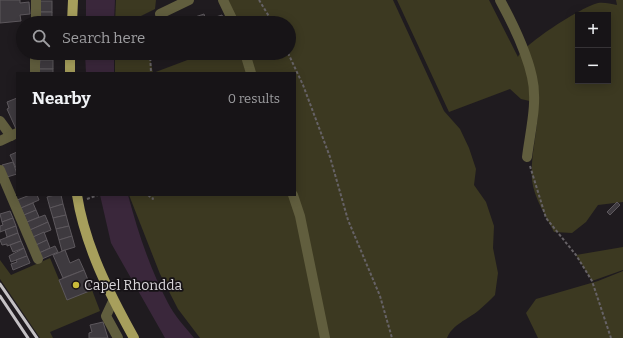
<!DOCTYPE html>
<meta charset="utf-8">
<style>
body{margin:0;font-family:Bitter,serif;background:#201d20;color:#f1f3f6}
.controls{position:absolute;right:12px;top:12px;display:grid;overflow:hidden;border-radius:0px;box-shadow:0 2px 10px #0003}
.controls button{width:36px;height:36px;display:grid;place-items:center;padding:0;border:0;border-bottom:1px solid #363336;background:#171417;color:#f1f3f6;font:20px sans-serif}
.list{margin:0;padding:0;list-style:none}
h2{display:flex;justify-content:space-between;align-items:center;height:52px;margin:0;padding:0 16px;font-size:17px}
h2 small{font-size:13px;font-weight:400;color:#9e9ea1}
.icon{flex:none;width:22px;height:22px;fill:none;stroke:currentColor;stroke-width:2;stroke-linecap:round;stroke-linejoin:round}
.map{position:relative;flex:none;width:623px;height:338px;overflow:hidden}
.search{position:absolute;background:#171417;box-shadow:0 2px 10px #0003;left:16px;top:16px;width:280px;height:44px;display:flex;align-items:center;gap:10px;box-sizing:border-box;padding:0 14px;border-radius:22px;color:#9e9ea1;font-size:15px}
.panel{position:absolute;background:#171417;box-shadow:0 2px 10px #0003;left:16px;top:72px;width:280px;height:124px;border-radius:0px}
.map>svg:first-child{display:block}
.green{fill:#3c3921;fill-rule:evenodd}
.water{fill:#3a273b}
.building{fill:#3e3a3f;stroke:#5d585d}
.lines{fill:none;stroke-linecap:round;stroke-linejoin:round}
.path{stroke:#666266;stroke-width:2;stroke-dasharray:3 2;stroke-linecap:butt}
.minor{stroke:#615e3e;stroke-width:10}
.major{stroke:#a79f5c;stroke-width:10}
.rail{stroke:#c4c1c4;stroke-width:3}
.poi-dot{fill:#c9ba3a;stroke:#161216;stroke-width:1.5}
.labels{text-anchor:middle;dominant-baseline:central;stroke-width:3.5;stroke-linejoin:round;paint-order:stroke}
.poi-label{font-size:14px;fill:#d9d6d9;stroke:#161216;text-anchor:start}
</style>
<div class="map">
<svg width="623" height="338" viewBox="0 0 623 338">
<rect width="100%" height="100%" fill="#1f1b1f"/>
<g class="green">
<polygon points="116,0 156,0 155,9 141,16 142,23 115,23"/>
<path d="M 223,0 L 393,0 L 444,111 L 460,129 L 469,148 L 476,169 L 474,185 L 486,202 L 494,226 L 493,248 L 498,273 L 495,295 C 490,300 484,306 478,311 C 468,319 452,325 447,338 L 200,338 L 178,309 L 160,274 L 129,195 L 295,195 L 295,73 L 115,73 L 115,53 L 149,53 L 153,73 L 206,53 L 289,53 L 289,23 L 234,23 Z"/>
<path d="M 397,0 L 489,0 L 518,57 C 524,44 583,6 598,3 C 604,2 611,4 617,5 L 616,0 L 623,0 L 623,202 L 598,205 L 586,222 L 572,233 L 554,232 C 546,216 534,198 532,180 C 530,154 539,129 538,103 L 521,99 L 510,89 L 449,112 ZM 578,15 L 608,15 L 608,81 L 578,81 Z"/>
<polygon points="623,247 623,270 592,281 576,255"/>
<polygon points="50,258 67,299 92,290 100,311 50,332 53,338 40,338 0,279 0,260 11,275"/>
<polygon points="623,271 623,338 538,338 526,313 536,299 598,281"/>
</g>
<g class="water">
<polygon points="86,0 115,0 114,23 86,23"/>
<polygon points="85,53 114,53 114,73 86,73"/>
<path d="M 100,195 L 128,195 C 138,232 150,269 168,303 C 174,315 185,327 194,338 L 165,338 L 111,243 Z"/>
</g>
<g class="building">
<polygon points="0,0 20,0 20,3 29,2 30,14 20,15 21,21 0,23"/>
<rect x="40" y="1" width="12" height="11"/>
<polygon points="38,12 52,12 52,22 40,22"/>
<polygon points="204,14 206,20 222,15 225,23 190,23 189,19"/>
<polygon points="41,53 53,53 53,60 36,60 36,55 41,55"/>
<polygon points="40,60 53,60 53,69 39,69"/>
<rect x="39" y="69" width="14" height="4"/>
<polygon points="17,98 17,128 16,129 7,109 9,108 7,102"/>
<polygon points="17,152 17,170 10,155"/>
<polygon points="13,162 17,174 7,177 2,165"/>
<polygon points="30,195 37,195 39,200 21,208 17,200"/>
<polygon points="55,195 61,195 63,204 50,208 47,197"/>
<polygon points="617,202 620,205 610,215 607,212"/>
<polygon points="33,203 36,210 24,215 21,208"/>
<polygon points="63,204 66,215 53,218 50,208"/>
<polygon points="36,210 39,217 27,222 24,215"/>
<polygon points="10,211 13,218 2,222 0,214"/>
<polygon points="45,215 48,222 30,230 27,222"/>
<polygon points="66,215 69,226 56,229 53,218"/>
<polygon points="13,218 16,226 0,232 0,226 3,225 2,222"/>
<polygon points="48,222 51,230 33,237 30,230"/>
<polygon points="16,226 18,233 7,237 5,230"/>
<polygon points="69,226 72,236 59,240 56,229"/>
<polygon points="44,232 47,240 36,245 33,237"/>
<polygon points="18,233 21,241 7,246 7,244 2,245 0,240"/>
<polygon points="72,236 75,247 62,251 59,240"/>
<polygon points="47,240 50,248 39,253 36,245"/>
<polygon points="21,241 24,248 13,252 10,245"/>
<polygon points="55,246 58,252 42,259 39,253"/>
<polygon points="24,248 27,256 11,262 9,256"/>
<polygon points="65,250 70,263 79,259 84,270 63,278 53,255"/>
<polygon points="27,256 30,263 13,270 11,264 17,262 16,260"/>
<polygon points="84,270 92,290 67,300 59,280"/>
<polygon points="103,322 108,338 89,338 89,333 92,332 90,325"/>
</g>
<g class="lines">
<g class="path">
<polyline points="259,0 273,23"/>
<polyline points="150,53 151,73"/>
<polyline points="288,53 303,85 330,157 348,220 380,296 392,338"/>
<polyline points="530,166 546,218 576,255 592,281 611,338"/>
<polyline points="148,195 153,199 151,195"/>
<polyline points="87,199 98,195"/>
</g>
<g class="minor">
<polyline points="223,0 234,23"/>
<path d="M 500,0 C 513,24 526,50 532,77 C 538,102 530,132 527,157"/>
<polyline points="160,14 189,0"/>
<polyline points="36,23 36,0"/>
<polyline points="245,53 251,73"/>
<polyline points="35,73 35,53"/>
<polyline points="0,121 11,136"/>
<polyline points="0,141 17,133"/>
<polyline points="0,170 38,259"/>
<polyline points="293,195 300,216 325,338"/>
<polyline points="113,301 106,316 118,338"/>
</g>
<g class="major">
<polyline points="72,23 73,0"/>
<polyline points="70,73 70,53"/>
<path d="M 77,195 C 85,246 109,293 134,338"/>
</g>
<g class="rail">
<polyline points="0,284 37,338"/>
<polyline points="0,296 28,338"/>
</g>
</g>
<circle class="poi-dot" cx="76" cy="285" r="4"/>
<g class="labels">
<g class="poi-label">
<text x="84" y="285">Capel Rhondda</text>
</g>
</g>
</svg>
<div class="controls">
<button>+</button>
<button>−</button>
</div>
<div class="search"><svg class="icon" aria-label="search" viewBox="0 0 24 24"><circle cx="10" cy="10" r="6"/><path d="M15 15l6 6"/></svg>Search here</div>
<section class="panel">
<h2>Nearby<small>0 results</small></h2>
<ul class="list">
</ul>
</section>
</div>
